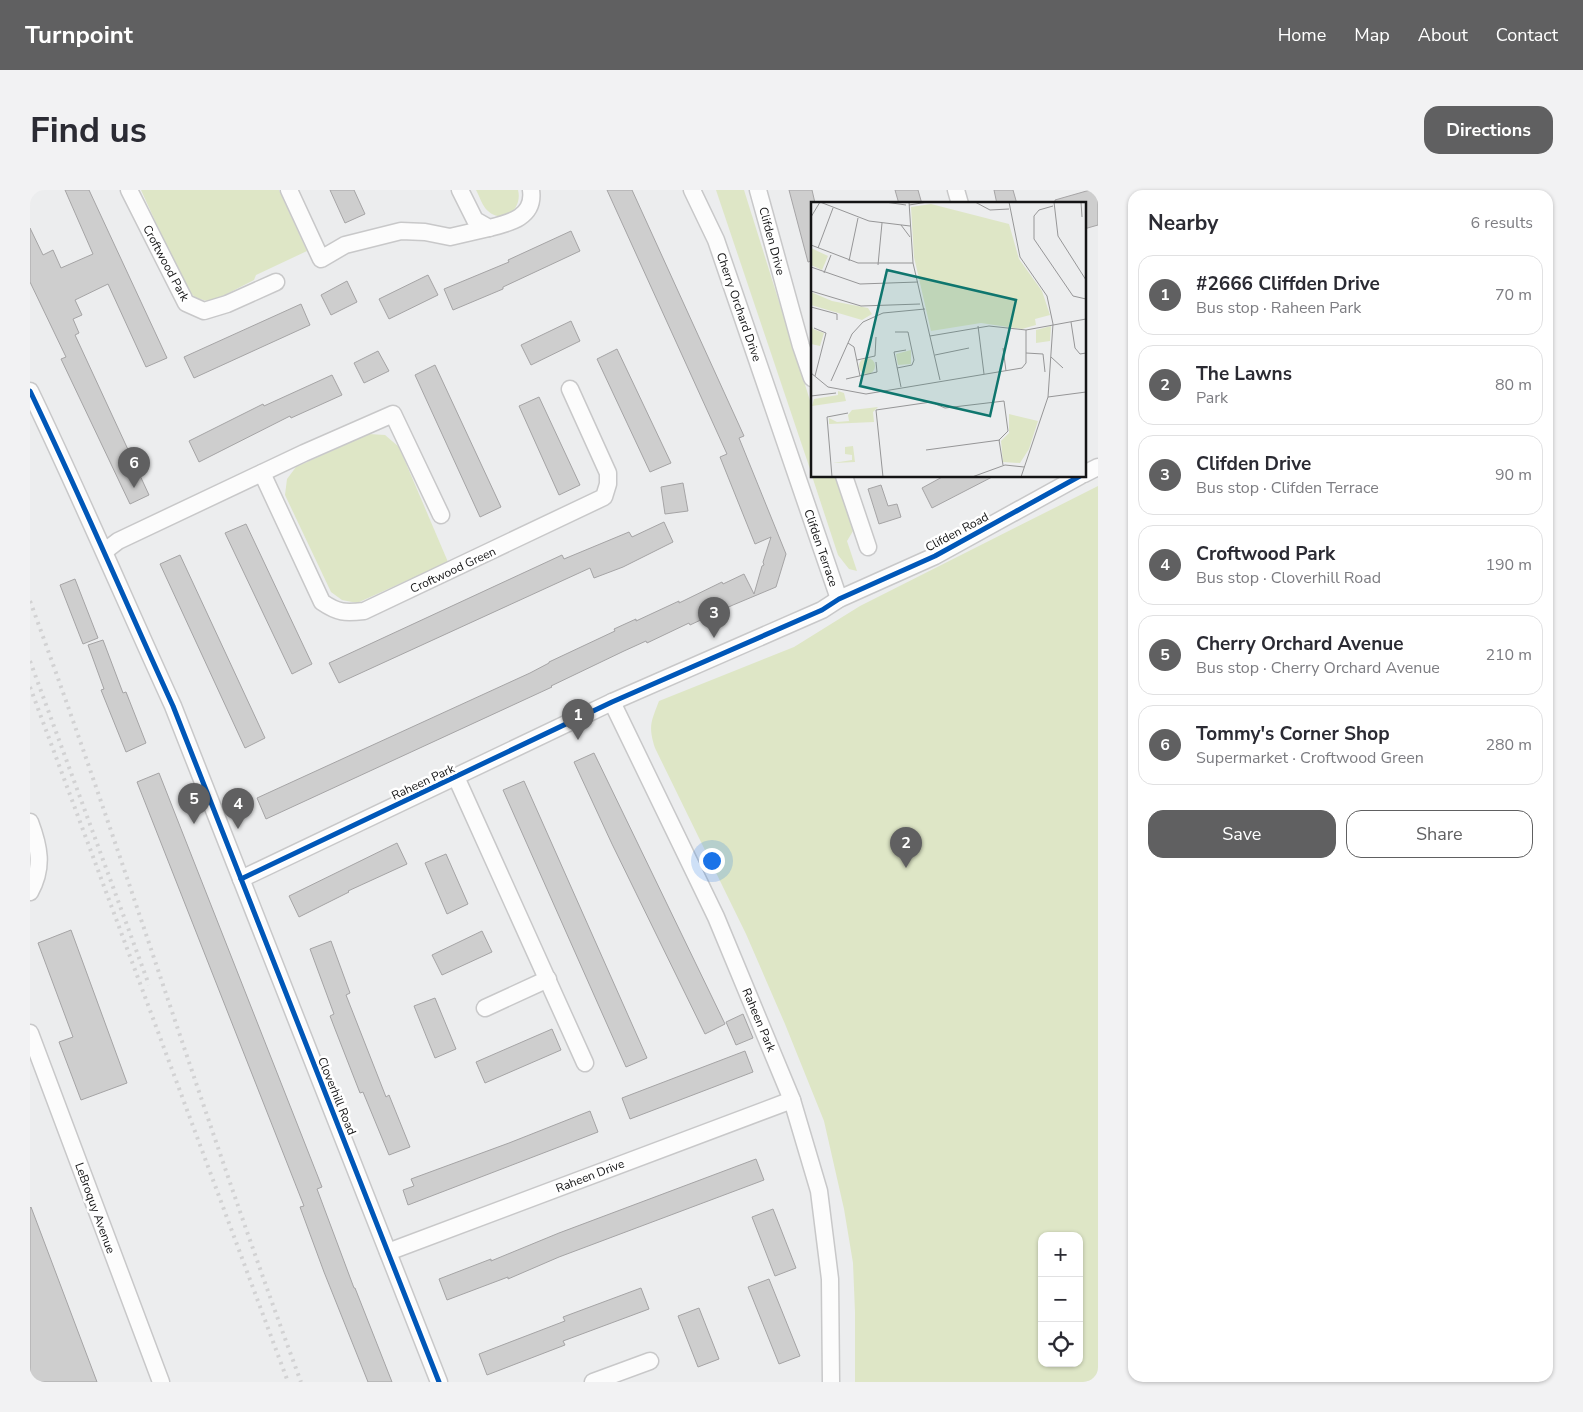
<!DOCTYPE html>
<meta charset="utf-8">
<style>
body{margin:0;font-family:"Nunito Sans",sans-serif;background:#f2f2f3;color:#2b2b33}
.controls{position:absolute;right:15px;bottom:15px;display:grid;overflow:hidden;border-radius:10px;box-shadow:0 1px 4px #0004}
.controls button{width:45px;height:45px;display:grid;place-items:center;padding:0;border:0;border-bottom:1px solid #e1e1e2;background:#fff;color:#2b2b33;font:25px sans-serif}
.you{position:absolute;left:681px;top:670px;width:18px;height:18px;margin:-12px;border:4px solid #fff;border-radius:50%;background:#1a73e8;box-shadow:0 0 0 8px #1a73e833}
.badge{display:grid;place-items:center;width:32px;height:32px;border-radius:50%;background:#606061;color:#fff;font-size:16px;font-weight:700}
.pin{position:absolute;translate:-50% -41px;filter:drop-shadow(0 1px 2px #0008)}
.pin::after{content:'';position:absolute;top:26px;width:18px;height:15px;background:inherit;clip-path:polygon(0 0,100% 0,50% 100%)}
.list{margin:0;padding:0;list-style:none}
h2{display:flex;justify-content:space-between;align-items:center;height:65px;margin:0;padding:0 20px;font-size:21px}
h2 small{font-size:16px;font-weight:400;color:#7c7c81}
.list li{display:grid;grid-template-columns:32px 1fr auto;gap:15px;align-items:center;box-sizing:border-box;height:80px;margin:0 10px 10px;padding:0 10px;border:1px solid #e1e1e2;border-radius:15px}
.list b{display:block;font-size:19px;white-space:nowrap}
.list p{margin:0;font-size:16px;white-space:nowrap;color:#7c7c81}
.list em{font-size:16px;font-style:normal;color:#7c7c81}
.actions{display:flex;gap:10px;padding:15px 20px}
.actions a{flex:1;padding:11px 0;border:1px solid #606061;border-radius:15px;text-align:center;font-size:18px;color:#606061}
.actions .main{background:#606061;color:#fff}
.icon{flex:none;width:28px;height:28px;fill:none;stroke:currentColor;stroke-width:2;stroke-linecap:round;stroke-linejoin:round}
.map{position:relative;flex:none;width:1068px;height:1192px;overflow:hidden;border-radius:15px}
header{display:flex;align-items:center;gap:30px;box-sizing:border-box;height:70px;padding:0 25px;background:#606061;color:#fff}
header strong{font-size:24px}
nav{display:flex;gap:28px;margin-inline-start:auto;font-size:18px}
.intro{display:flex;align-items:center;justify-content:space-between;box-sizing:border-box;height:120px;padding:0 30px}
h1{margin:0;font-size:35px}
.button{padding:12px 22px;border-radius:15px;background:#606061;color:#fff;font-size:18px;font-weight:700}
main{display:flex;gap:30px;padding:0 30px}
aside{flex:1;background:#fff;border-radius:15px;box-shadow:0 1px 4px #0004}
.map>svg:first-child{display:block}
.green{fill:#dee6c6;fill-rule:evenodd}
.building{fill:#cecece;stroke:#a5a4a5}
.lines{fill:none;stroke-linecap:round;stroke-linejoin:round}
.minor-casing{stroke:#c8c8c9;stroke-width:19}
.minor{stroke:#fcfcfc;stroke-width:16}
.rail{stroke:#d2d2d3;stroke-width:4;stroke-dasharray:2.5 5;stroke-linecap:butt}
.cycleway-casing{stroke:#fff;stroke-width:8}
.cycleway{stroke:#0057b8;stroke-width:5}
.labels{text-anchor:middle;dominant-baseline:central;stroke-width:5;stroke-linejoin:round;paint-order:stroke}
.street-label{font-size:12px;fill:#141415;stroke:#fff}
.inset-road{fill:none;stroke:#969697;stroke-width:1}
.view{fill:#0f766e;fill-opacity:0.15;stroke:#0f766e;stroke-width:2.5}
.inset-edge{fill:none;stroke:#141415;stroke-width:2.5}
</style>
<header>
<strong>Turnpoint</strong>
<nav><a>Home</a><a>Map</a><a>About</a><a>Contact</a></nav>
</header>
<div class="intro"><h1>Find us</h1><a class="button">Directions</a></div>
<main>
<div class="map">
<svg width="1068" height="1192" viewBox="0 0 1068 1192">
<rect width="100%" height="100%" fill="#ecedee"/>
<g class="green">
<polygon points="111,0 249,0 277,61 226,85 224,90 181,112 166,108 156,99"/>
<path d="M 446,0 L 488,0 C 493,19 473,35 458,21 C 452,16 450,7 446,0 Z"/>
<polygon points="686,0 714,0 782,217 782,285"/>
<polygon points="339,244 355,245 369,257 418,372 327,413 312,410 301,402 255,305 257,289 266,277"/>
<polygon points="782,286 805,286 823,341 817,351 827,381 819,379 808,365"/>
<path d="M 1068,296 L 1068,1192 L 825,1192 L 825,1122 L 823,1073 L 814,1019 L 794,931 L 755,834 L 716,744 L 625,558 C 618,536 621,532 629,511 L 764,457 L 830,416 ZM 1012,1046 L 1049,1046 L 1049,1173 L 1012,1173 Z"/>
</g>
<g class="building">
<polygon points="35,0 59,0 137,168 116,177 78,94 45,110 52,125 43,129 49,143 45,145 119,305 100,314 31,169 36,167 0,92 0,38 13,65 23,60 31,78 63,64"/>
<polygon points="300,0 324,0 335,24 315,33"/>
<polygon points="577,0 602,0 714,246 709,248 756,364 746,397 703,415 660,435 659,433 617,453 616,451 594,461 521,496 522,497 236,629 227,608 500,483 519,473 519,472 585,441 584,439 606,429 606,431 649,411 649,413 692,392 693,394 714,384 724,404 732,376 734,375 733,372 741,347 725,354 690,267 697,264"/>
<polygon points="759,0 782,0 785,13 782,14 782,71 778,72"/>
<polygon points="865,0 888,0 892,14 869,14"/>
<polygon points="964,0 983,0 987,14 967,14"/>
<polygon points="1060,0 1068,0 1068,35 1054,39 1054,14 1025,14 1025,10"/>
<polygon points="541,41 550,61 473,97 473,99 423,120 414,99 479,72 478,70"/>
<polygon points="398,85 408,105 359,129 349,109"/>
<polygon points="317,91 327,112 301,125 291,105"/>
<polygon points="271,114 280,135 164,188 154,167"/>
<polygon points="541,131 550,151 501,175 491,155"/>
<polygon points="587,159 641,273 620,282 567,169"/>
<polygon points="348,161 359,181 334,193 324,173"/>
<polygon points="405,175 471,317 450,327 385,185"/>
<polygon points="302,185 312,205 261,228 260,226 169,272 159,251 233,214 234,216"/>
<polygon points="509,207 550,295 529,305 489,216"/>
<polygon points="914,286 964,286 902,318 892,298"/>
<polygon points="653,293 658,321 635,324 631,297"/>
<polygon points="851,295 858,316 867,314 871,327 849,334 838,299"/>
<polygon points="634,332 643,352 593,377 564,388 560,378 309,493 299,473 532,365 534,369 599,342 602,347"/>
<polygon points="216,334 282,474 262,484 195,343"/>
<polygon points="150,365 235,548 215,558 130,374"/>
<polygon points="45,389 68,448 53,454 30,395"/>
<polygon points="73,450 93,503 96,502 116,553 96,562 71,500 74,499 58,455"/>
<polygon points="564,563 695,834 675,844 582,654 544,572"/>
<polygon points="129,583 292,997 287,999 324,1098 325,1098 362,1192 338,1192 294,1082 270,1017 274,1016 107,592"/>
<polygon points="494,591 617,868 596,877 473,600"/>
<polygon points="367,653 377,674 318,701 319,702 269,727 259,706"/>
<polygon points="416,664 438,714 417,724 395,673"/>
<polygon points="41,740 97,893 51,910 29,852 43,847 8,753"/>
<polygon points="452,741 462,762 412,785 402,765"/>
<polygon points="301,751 320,803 316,805 356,907 359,905 380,957 359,965 333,902 330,903 305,839 300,826 304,824 280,759"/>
<polygon points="405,808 426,859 405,868 384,816"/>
<polygon points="713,824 723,848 706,855 696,832"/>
<polygon points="522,839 531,860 455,893 446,872"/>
<polygon points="715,861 723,882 600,929 592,908"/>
<polygon points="560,921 568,942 378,1015 373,1000 384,996 381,989 479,953"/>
<polygon points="726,969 734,990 529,1067 478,1089 478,1087 417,1110 409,1089 461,1069 461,1071 529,1043"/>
<polygon points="1,1017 67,1192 0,1192 0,1018"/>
<polygon points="743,1019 766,1078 745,1086 722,1027"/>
<polygon points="739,1089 770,1166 749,1174 718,1097"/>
<polygon points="611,1098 619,1119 533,1151 535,1155 457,1185 449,1164 535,1131 533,1127"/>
<polygon points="669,1118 689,1169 668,1177 648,1126"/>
</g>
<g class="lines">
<defs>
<g id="minor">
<polyline points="99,0 156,113 174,121 197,114 246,92"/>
<polyline points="259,0 291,69 315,55 371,41 395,42 420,47 459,38"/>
<path d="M 430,0 L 445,30 L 459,38 C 480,33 505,27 501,0"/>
<polyline points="662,0 686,50 809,409"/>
<polyline points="728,0 771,156 782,188"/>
<polyline points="926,0 930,14"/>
<path d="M 0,201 C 50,305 95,411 143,516 L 409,1192"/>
<path d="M 232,283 L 292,412 C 308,423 315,423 334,421 L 574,307 L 578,294 L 578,283 L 540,199"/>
<polyline points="1054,284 1068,277"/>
<polyline points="814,286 838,357"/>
<polyline points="75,361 88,351 274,263 363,224 411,325"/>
<polyline points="582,512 686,727 762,910 789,1001 800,1089 801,1192"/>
<polyline points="426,587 555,873"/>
<path d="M 0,632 C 9,656 14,677 0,702"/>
<polyline points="211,689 582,512 792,420 809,409 905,366 1050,286"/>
<polyline points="455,818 518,789"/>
<polyline points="0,843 131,1192"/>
<polyline points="358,1062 762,910"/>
<polyline points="563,1192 620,1171"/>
</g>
</defs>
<use href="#minor" class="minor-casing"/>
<use href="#minor" class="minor"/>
<g class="rail">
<path d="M 0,411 C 95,669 175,933 271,1192"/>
<polyline points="0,471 119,795"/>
<polyline points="0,497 258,1192"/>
</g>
<defs>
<g id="cycleway">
<path d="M 0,201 C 50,305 95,411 143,516 L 409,1192"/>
<polyline points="211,689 582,512 792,420 809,409 905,366 1050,286"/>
</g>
</defs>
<use href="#cycleway" class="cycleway-casing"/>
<use href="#cycleway" class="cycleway"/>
</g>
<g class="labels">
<g class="street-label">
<text transform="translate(742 51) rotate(75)">Clifden Drive</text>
<text transform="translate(136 73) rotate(62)">Croftwood Park</text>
<text transform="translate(709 117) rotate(71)">Cherry Orchard Drive</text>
<text transform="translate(927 342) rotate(-28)">Clifden Road</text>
<text transform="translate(791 358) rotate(71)">Clifden Terrace</text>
<text transform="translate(423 380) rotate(-25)">Croftwood Green</text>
<text transform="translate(393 592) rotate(-25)">Raheen Park</text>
<text transform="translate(729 830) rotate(67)">Raheen Park</text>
<text transform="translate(307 906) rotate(68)">Cloverhill Road</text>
<text transform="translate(560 986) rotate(-21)">Raheen Drive</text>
<text transform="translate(65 1018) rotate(70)">LeBroquy Avenue</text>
</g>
</g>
<g transform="translate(781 12)">
<rect width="275" height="275" fill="#ecedee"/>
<path d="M 120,2 L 198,22 L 208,57 L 231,89 L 239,113 L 224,117 L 225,123 L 211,127 L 170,121 L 120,129 L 103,55 L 100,5 ZM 0,46 L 17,54 L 11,68 L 0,63 ZM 0,90 L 21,99 L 57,106 L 61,112 L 51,118 L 0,103 ZM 1,124 L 2,127 L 13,131 L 9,144 L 0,142 ZM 240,124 L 239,139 L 225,141 L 225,128 ZM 100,148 L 100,162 L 87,163 L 85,152 ZM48 164a8 8 0 1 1 16 0a8 8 0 1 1-16 0ZM 27,189 L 33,191 L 35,199 L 1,204 L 3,197 L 27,193 ZM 67,205 L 62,210 L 63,220 L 18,222 L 18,216 L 26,220 L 38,219 L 37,213 L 41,208 ZM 198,212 L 227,219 L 218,247 L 209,261 L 192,260 L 190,239 L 198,231 ZM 42,244 L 44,260 L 22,261 L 41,258 L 41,253 L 34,252 L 34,245 Z" fill="#dee6c6"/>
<path class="inset-road" d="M 9,0 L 58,19 L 99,24M 74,0 L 95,3M 98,0 L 102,61 L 129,178M 164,0 L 179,8 L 198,7M 198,0 L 209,55 L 236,94 L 242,122 L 237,195 L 210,275M 243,0 L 247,34 L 275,78M 270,0 L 271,15M 98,3 L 117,0M 242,4 L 228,8 L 223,14 L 223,37 L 262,94 L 275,97M 0,15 L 9,0M 90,23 L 99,35M 0,43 L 47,61 L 102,61M 7,46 L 22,6M 38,59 L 47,16M 67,63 L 71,21M 0,65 L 49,82 L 107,80M 13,71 L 20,53M 0,89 L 50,104 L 109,102M 0,105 L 26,112 L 26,118M 260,120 L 264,146 L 269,152 L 275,151M 167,124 L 173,172M 3,126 L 15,131 L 4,174M 84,130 L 97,130 L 103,158 L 101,163 L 86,166M 119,134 L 178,124 L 215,128 L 275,117M 37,141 L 43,145 L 49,174M 192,146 L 195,169M 215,151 L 232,152 L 234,170M 124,153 L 158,146M 240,155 L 252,166M 46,158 L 64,154 L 65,135M 0,171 L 17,185 L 55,192 L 211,166 L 215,161 L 215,128M 35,177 L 66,170 L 65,160M 20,179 L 41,132 L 52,120 L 72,111 L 114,107M 90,185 L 83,150 L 95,148M 0,194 L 25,191M 237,195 L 275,190M 115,248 L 189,238M 21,275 L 16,215 L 37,211M 72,275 L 65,208 L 120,200 L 134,206 L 193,199 L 197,229 L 188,238 L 192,263M 161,275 L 194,263 L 213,265"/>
<path class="view" d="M 76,68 L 205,98 L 179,214 L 49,184 Z"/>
<rect width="275" height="275" class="inset-edge"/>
</g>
</svg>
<div class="controls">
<button>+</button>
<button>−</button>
<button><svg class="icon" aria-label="locate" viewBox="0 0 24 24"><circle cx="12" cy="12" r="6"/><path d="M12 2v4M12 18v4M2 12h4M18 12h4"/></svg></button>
</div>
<div class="you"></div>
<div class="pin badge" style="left:548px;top:550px">1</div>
<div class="pin badge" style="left:876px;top:678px">2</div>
<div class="pin badge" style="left:684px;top:448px">3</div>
<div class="pin badge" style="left:208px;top:639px">4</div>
<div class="pin badge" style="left:164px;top:634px">5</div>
<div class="pin badge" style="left:104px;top:298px">6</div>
</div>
<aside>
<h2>Nearby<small>6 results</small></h2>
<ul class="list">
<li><span class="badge">1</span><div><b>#2666 Cliffden Drive</b><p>Bus stop · Raheen Park</p></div><em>70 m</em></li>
<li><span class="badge">2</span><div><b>The Lawns</b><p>Park</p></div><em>80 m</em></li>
<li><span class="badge">3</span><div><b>Clifden Drive</b><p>Bus stop · Clifden Terrace</p></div><em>90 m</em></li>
<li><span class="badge">4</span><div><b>Croftwood Park</b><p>Bus stop · Cloverhill Road</p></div><em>190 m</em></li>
<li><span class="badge">5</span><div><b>Cherry Orchard Avenue</b><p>Bus stop · Cherry Orchard Avenue</p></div><em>210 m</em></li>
<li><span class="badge">6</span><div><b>Tommy's Corner Shop</b><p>Supermarket · Croftwood Green</p></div><em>280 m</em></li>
</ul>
<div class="actions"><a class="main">Save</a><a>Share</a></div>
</aside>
</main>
